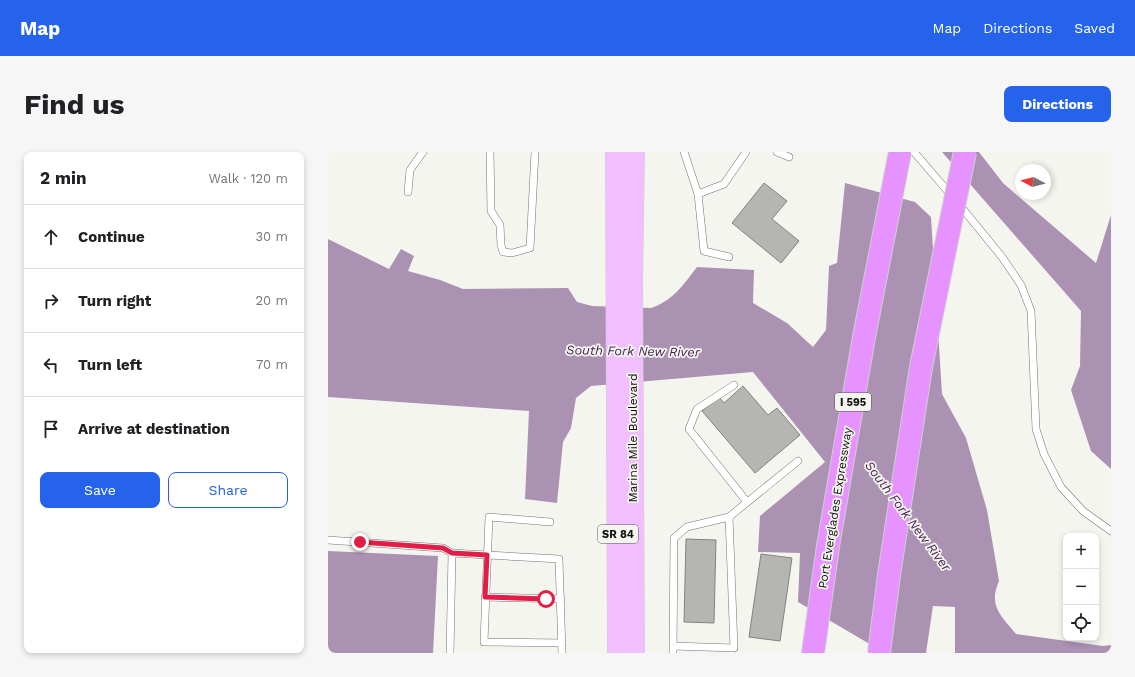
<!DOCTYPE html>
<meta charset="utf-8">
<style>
body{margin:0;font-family:"Work Sans",sans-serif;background:#f6f6f6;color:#202124}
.controls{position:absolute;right:12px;bottom:12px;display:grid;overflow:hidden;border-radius:8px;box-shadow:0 2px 6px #0003}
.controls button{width:36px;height:36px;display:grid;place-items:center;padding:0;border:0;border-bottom:1px solid #e0e0e0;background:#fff;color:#202124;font:20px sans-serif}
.compass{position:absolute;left:687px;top:12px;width:36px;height:36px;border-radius:50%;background:#fff;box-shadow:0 2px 6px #0003;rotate:277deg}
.stop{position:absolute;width:12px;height:12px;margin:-9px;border:3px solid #e11d48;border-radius:50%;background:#fff}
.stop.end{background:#e11d48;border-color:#fff;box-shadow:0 1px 4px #0008}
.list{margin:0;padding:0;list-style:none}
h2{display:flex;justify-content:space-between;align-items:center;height:52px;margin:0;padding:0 16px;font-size:17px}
h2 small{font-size:13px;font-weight:400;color:#757577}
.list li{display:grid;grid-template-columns:26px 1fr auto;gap:12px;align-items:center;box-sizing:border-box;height:64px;padding:0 16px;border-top:1px solid #e0e0e0}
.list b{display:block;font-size:15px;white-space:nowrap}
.list em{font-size:13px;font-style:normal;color:#757577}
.actions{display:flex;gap:8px;padding:12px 16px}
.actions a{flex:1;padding:9px 0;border:1px solid #2563eb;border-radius:8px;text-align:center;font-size:14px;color:#2563eb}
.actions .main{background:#2563eb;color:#fff}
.icon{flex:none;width:22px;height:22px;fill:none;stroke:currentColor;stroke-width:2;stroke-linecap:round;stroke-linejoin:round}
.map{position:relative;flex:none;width:783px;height:501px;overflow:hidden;border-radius:8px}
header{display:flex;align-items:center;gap:24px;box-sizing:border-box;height:56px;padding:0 20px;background:#2563eb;color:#fff}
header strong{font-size:19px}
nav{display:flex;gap:22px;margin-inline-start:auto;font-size:14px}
.intro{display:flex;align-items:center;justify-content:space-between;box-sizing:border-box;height:96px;padding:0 24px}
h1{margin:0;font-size:28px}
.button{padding:10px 18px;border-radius:8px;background:#2563eb;color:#fff;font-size:14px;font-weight:700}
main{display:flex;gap:24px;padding:0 24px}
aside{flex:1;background:#fff;border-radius:8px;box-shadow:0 2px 6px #0003}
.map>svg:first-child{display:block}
.water{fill:#ab92b3}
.building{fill:#b5b5b1;stroke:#83827f}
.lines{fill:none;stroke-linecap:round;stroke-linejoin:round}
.service-casing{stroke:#747370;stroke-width:8}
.primary-casing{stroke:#cfcfcf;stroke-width:22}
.motorway-casing{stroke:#cfcfcf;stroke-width:24}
.service{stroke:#fff;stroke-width:7}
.primary{stroke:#f1beff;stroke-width:21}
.motorway{stroke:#e793ff;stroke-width:22}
.motorway-bridge-casing{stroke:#cfcfcf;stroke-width:24;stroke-linecap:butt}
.motorway-bridge{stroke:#e793ff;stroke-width:22}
.route{stroke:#e11d48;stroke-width:5}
.labels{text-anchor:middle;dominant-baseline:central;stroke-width:3.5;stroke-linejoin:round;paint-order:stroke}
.shield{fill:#f5f5f0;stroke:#545452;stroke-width:1}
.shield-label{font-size:11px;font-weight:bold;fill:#0f0f0e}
.street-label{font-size:12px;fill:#0f0f0e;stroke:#f5f5f0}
.water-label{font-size:13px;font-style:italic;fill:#482552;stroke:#f5f5f0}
</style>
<header>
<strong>Map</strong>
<nav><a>Map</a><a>Directions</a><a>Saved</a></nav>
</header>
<div class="intro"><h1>Find us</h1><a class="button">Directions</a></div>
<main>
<aside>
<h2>2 min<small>Walk · 120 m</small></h2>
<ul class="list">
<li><svg class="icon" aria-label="ahead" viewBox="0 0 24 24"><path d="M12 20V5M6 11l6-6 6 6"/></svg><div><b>Continue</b></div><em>30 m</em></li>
<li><svg class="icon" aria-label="right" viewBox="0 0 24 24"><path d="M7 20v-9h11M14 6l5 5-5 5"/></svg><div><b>Turn right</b></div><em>20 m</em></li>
<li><svg class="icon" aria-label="left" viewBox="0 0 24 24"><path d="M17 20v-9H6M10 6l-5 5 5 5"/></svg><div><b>Turn left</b></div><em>70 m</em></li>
<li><svg class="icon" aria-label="arrive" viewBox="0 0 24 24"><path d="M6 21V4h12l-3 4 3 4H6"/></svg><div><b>Arrive at destination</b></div></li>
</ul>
<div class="actions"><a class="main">Save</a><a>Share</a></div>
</aside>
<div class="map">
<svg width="783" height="501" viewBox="0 0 783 501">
<rect width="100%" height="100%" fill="#f5f5f0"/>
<g class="water">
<polygon points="614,0 651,0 675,31 768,111 783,63 783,317 763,299 743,238 752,214 753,159"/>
<path d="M 517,31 L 587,50 L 603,65 L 614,242 L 638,286 L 659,358 L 671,429 C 660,454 673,464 688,482 L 775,494 L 783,493 L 783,501 L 627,501 L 627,455 L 605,454 L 598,501 L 557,501 L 470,450 L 472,401 L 430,400 L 432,364 L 497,310 L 425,220 L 263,234 L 248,246 L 243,276 L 235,290 L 229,351 L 197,347 L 201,259 L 0,245 L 0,87 L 61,117 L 73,97 L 86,104 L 80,119 L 112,128 L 135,137 L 240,136 L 249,150 L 264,154 L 323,156 C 346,148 355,133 369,115 L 426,118 L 425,151 L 459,171 L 485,195 L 498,178 L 501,114 L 509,111 Z"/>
<polygon points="0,399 110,404 105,501 0,501"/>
</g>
<g class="building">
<polygon points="436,31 459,49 444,67 471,89 453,111 404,71"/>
<polygon points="415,234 440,263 449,256 472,283 427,321 374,259 391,245 396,251"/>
<polygon points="358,387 388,388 386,471 356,470"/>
<polygon points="433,402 464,406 452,489 421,485"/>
</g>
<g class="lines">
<defs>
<g id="service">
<polyline points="162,0 163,59 172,73 173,93 175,100 184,101 202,96 207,0"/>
<polyline points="356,0 370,42 376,99 401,105"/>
<polyline points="449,0 461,5"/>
<polyline points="586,0 623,43"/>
<polyline points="80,40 82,18 95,0"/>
<polyline points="370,42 396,32 418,0"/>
<polyline points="630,51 674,105 693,133 703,159 708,277 716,302 733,335 755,359 783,379"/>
<polyline points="406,233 369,257 361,277 419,350"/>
<polyline points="401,365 470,309"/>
<polyline points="222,370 161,365 156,490 234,491"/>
<polyline points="0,388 115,396 124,401"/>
<polyline points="157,445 233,447"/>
<polyline points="122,501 124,401 231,407 234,501"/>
<polyline points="345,501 346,386 359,375 401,365 406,496 345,494"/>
</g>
<g id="primary">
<polyline points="288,0 290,501"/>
<polyline points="306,501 304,128 306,0"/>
</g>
<polyline id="motorway" points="485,501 500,394 536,185 572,0"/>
</defs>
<use href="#service" class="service-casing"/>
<use href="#primary" class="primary-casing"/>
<use href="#motorway" class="motorway-casing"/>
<use href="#service" class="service"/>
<use href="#primary" class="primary"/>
<use href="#motorway" class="motorway"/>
<defs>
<polyline id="motorway-bridge" points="551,501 561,423 593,215 637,0"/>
</defs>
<use href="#motorway-bridge" class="motorway-bridge-casing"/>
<use href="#motorway-bridge" class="motorway-bridge"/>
</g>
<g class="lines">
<polyline class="route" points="32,390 115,396 124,401 159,403 157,445 218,447"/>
</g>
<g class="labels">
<g class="shield">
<rect x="507" y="241" width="36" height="18" rx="3"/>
<rect x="270" y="373" width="40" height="18" rx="3"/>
</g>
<g class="shield-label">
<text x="525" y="250">I 595</text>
<text x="290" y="382">SR 84</text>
</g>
<g class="street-label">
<text transform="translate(305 286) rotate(-90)">Marina Mile Boulevard</text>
<text transform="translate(507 356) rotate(-81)">Port Everglades Expressway</text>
</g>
<g class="water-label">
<text transform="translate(305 199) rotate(1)">South Fork New River</text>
<text transform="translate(580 364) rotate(53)">South Fork New River</text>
</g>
</g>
</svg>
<div class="controls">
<button>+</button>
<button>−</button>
<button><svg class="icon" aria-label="locate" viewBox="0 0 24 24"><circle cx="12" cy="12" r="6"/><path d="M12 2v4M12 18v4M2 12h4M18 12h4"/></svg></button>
</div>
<svg class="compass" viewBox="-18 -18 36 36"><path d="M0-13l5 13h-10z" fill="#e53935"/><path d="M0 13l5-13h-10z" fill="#757577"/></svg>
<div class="stop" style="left:218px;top:447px"></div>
<div class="stop end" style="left:32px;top:390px"></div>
</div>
</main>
